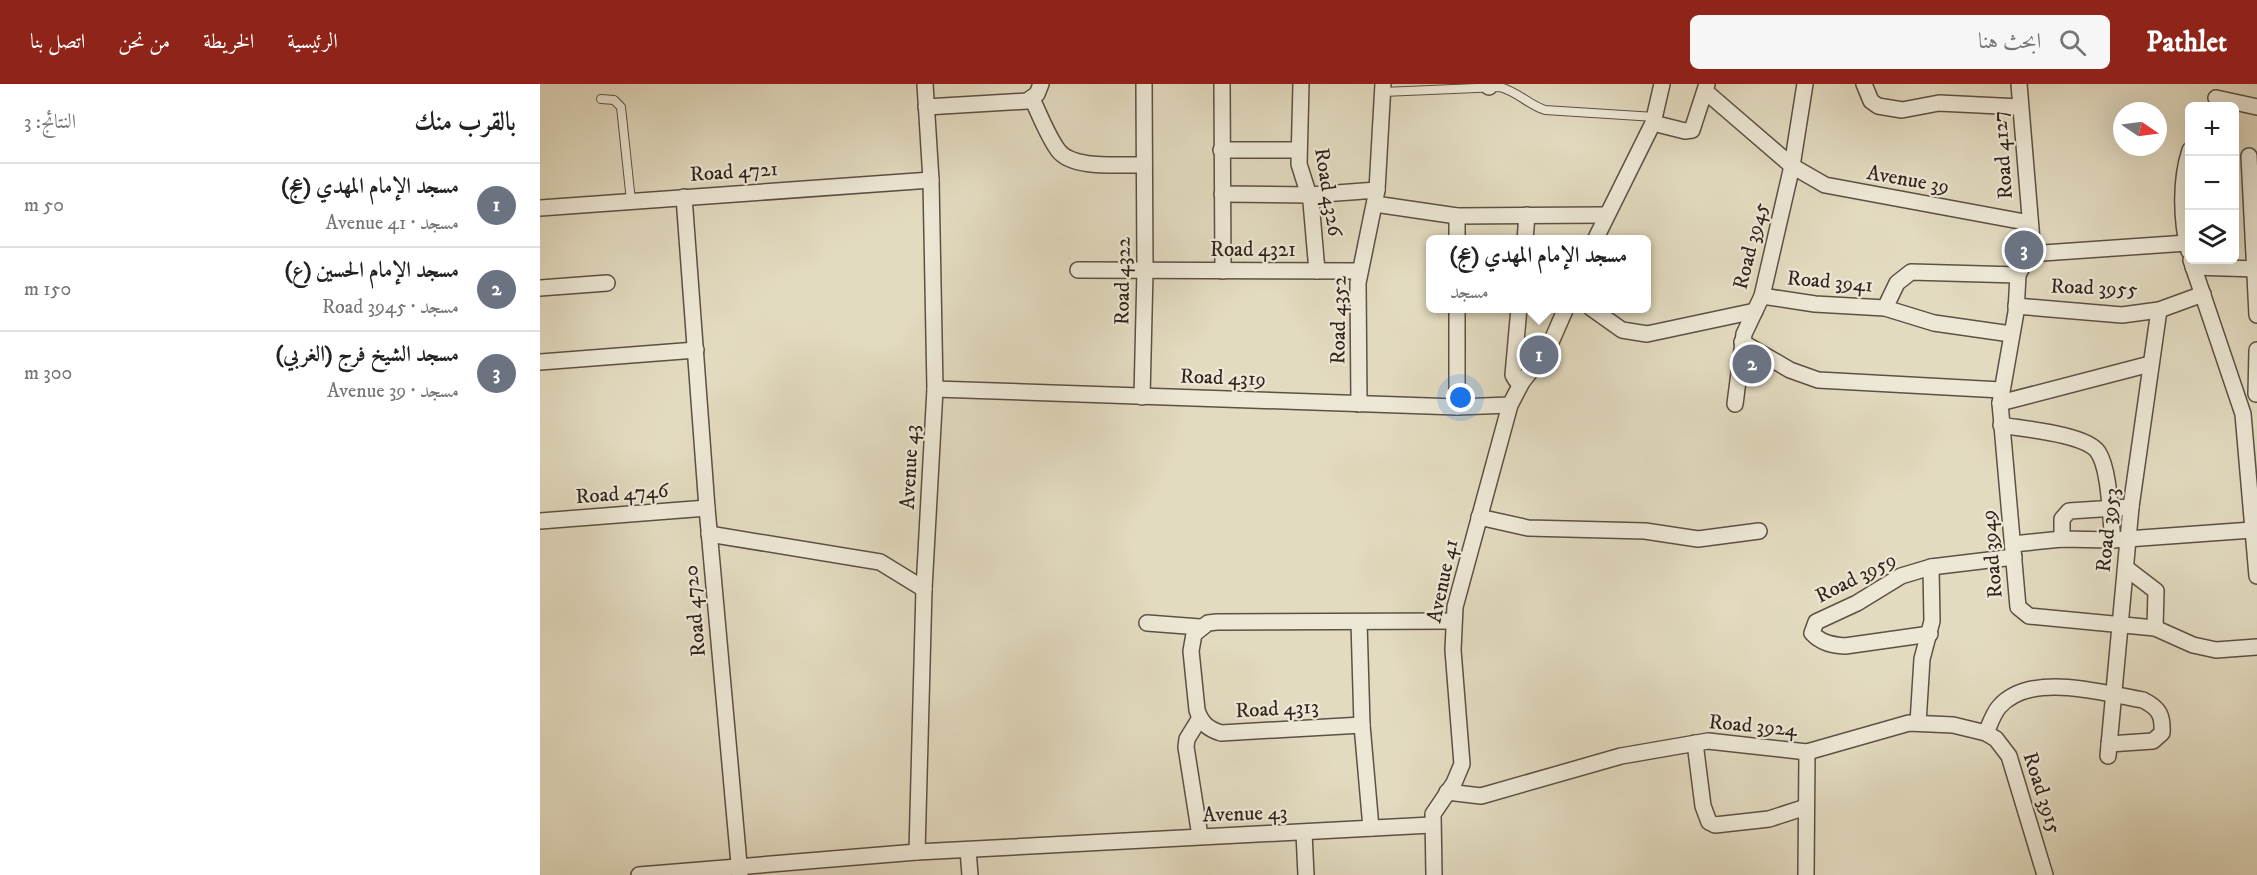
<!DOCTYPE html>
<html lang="ar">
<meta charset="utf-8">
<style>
body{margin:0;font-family:"IM FELL DW Pica",Amiri,serif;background:#f6f6f6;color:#222;direction:rtl}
.controls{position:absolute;right:18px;top:18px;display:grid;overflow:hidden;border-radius:9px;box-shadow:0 6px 24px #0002}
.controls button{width:54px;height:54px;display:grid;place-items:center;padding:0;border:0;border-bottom:2px solid #e0e0e0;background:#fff;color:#222;font:30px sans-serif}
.compass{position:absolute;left:1573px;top:18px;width:54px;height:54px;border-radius:50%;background:#fff;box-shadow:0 6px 24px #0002;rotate:103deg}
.you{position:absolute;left:921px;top:314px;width:21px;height:21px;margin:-15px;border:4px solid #fff;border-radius:50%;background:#1a73e8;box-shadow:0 0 0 9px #1a73e833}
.badge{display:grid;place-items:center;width:39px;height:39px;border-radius:50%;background:#8f2418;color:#fff;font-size:20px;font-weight:700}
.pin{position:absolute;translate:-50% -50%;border:3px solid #fff;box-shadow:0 2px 6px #0006}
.popup{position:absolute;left:886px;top:151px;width:225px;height:78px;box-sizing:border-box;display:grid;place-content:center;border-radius:9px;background:#fff;filter:drop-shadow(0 2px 4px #0005);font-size:20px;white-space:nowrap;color:#767676}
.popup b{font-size:22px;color:#222}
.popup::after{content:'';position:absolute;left:50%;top:100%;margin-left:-12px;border:12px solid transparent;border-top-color:#fff}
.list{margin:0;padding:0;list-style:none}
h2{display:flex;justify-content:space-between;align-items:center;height:78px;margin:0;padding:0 24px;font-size:26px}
h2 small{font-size:20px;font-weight:400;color:#767676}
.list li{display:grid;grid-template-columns:39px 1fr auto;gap:18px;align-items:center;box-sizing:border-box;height:84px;padding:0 24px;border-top:2px solid #e0e0e0}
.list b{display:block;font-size:22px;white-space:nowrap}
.list p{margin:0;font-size:20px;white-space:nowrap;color:#767676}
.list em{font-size:20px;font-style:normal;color:#767676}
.icon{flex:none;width:33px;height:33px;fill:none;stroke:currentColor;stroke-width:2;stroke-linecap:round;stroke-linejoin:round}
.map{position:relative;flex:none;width:1717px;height:791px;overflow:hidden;direction:ltr}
header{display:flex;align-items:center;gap:36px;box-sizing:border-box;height:84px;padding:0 30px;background:#8f2418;color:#fff}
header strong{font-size:28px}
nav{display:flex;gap:33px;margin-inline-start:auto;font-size:21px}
.search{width:420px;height:54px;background:#f6f6f6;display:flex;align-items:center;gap:15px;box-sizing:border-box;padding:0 21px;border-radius:9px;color:#767676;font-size:22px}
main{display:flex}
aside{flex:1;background:#fff}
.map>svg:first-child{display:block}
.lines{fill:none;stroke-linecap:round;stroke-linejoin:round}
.service-casing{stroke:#5d5045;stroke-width:10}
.minor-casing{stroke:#5d5045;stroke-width:18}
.service{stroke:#ede8d6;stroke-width:8}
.minor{stroke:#ede8d6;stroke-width:15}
.labels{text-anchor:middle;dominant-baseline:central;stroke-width:4.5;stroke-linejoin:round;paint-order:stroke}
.street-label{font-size:21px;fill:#30221c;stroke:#ede8d6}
</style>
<header>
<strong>Pathlet</strong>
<div class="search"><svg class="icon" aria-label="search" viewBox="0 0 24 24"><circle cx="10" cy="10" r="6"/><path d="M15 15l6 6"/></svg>ابحث هنا</div>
<nav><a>الرئيسية</a><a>الخريطة</a><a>من نحن</a><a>اتصل بنا</a></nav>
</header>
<main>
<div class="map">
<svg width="1717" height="791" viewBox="0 0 1717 791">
<rect width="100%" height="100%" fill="#e3dbc0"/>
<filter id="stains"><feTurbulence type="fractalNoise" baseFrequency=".00333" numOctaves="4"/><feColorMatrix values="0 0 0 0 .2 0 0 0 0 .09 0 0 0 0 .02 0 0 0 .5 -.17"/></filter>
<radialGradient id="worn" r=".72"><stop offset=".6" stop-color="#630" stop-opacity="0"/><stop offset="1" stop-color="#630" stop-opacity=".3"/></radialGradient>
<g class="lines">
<defs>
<g id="service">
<path d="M 843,8 L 960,3 C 978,8 989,21 1005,26 L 1115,33"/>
<polyline points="61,15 74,16 81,23 91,117"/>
</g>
<g id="minor">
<polyline points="682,0 683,187"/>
<polyline points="761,0 759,80 771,118 777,187"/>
<polyline points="1324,0 1331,17 1338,22 1362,26 1399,19 1480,23"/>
<polyline points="1479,0 1492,157 1489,170 1478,191 1476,228 1460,319 1478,523 1489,532 1615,544 1653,561 1676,566 1717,563"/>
<polyline points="949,3 949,0"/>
<polyline points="1165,7 1252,82 1285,101 1490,139"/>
<polyline points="1676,14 1717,23"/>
<path d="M 492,15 C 500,31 507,51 518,66 C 532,86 581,80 604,81"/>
<polyline points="386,23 487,17 497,10 501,0"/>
<polyline points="1113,39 1145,47 1152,46 1167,0"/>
<polyline points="681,66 758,66"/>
<polyline points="1709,72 1717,231"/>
<polyline points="682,110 770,111 837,106"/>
<polyline points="144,113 167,424 200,791"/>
<polyline points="835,120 917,132 1065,131"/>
<polyline points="0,124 391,96"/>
<polyline points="917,132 917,156"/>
<polyline points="985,156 987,131"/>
<polyline points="1055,156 1113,39 1122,0"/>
<path d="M 1649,167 C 1641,137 1640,96 1650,66"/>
<polyline points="1489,170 1647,159"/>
<polyline points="1651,176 1703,330 1717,492"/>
<polyline points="1653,183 1717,185"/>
<polyline points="538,186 820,187"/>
<polyline points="0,204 67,199"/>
<polyline points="1222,212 1275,220 1345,224 1394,239 1471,250"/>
<polyline points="1476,222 1582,231 1619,226 1663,210"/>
<polyline points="917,224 917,323"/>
<polyline points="979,224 973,291 976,296 982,298"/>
<polyline points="1051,224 1082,246 1107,250 1215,227"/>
<polyline points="1345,224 1357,199 1371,188 1478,191"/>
<polyline points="1202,258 1250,286 1278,296 1461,306"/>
<polyline points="0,278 156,266"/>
<polyline points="395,305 917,323 970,321"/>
<polyline points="1716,310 1717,266"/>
<polyline points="602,313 605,187 604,0"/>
<polyline points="1460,319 1610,280"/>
<polyline points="819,320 818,199 837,106 843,0"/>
<polyline points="1195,320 1204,250 1222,212 1252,82 1265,0"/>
<path d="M 1461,341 C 1483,345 1546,350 1558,368 C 1570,386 1570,433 1573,456"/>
<polyline points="939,433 988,444 1105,447 1158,455 1219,447"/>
<polyline points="0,437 167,424"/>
<polyline points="169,450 340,478 384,505"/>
<polyline points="1522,455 1522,435 1529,427 1591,423"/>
<polyline points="1473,460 1522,455 1573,456 1712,446"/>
<polyline points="1586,484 1616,507 1615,544"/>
<polyline points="819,538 822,641 831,744"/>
<polyline points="607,539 660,543"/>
<path d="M 1390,550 L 1305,562 C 1292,561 1281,559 1272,549 L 1276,538 L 1317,519 L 1361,492 L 1391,483 L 1474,473"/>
<polyline points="660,634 647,655 646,663 660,752"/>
<polyline points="1378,639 1382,575 1392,537 1391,483"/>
<path d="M 822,641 L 681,649 C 668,645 661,639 657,626 L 651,567 L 654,550 L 668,539 L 677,538 L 913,537"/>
<path d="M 1446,649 C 1450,640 1453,630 1459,623 C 1490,587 1562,609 1603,616 C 1619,624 1623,631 1622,649 L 1613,657 L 1569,660"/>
<polyline points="1155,659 1163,722 1169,738 1175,741 1229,735 1266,723"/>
<polyline points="1568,672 1591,423 1619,226"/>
<polyline points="907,708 941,712 1081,672 1168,657 1267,668 1369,639 1413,641 1446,649 1456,655 1469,672 1505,791"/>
<polyline points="764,749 766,791"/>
<polyline points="428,766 430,791"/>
<polyline points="377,768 384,505 395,305 391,96 385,0"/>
<polyline points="99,791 377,768 891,741"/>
<polyline points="894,791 893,730 914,699 922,680 913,566 915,523 970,321 982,298 1008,265 1026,224"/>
<polyline points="1266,791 1267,668"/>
</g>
</defs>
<use href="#service" class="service-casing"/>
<use href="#minor" class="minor-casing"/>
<use href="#service" class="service"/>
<use href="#minor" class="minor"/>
</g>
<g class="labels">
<g class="street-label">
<text transform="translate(1463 71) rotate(-94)">Road 4127</text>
<text transform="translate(194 88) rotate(-4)">Road 4721</text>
<text transform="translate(1368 96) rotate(10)">Avenue 39</text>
<text transform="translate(788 108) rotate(81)">Road 4326</text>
<text transform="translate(1211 162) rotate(-76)">Road 3945</text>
<text x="713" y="166">Road 4321</text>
<text transform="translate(583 197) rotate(-89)">Road 4322</text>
<text transform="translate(1290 198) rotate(5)">Road 3941</text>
<text transform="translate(1554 204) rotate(2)">Road 3955</text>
<text transform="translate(799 236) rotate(-89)">Road 4352</text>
<text transform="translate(683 294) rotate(2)">Road 4319</text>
<text transform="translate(370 383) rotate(-87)">Avenue 43</text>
<text transform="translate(82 410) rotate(-4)">Road 4746</text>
<text transform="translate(1568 446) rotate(-84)">Road 3953</text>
<text transform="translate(1452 470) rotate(-95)">Road 3949</text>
<text transform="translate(1316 494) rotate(-27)">Road 3959</text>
<text transform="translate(903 497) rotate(-78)">Avenue 41</text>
<text transform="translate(155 527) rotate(-95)">Road 4720</text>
<text transform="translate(737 625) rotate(-3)">Road 4313</text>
<text transform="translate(1213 642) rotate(5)">Road 3924</text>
<text transform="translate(1502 709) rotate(72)">Road 3915</text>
<text transform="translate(705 730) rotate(-2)">Avenue 43</text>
</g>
</g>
<rect width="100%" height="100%" filter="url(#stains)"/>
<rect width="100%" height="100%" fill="url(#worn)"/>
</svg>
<div class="controls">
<button>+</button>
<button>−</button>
<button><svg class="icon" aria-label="layers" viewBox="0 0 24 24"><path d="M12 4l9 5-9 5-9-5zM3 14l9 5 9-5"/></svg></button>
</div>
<svg class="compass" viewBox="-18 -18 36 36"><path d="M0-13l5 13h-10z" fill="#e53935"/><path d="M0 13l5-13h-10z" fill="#767676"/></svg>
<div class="you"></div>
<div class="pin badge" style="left:999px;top:271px;background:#6b7280">1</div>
<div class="popup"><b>مسجد الإمام المهدي (عج)</b>مسجد</div>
<div class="pin badge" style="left:1212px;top:280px;background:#6b7280">2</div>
<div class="pin badge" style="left:1484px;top:166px;background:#6b7280">3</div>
</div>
<aside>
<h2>بالقرب منك<small>النتائج: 3</small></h2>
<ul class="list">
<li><span class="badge" style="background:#6b7280">1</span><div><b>مسجد الإمام المهدي (عج)</b><p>مسجد · Avenue 41</p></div><em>50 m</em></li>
<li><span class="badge" style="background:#6b7280">2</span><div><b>مسجد الإمام الحسين (ع)</b><p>مسجد · Road 3945</p></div><em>150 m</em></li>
<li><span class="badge" style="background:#6b7280">3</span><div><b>مسجد الشيخ فرج (الغربي)</b><p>مسجد · Avenue 39</p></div><em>300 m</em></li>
</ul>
</aside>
</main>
